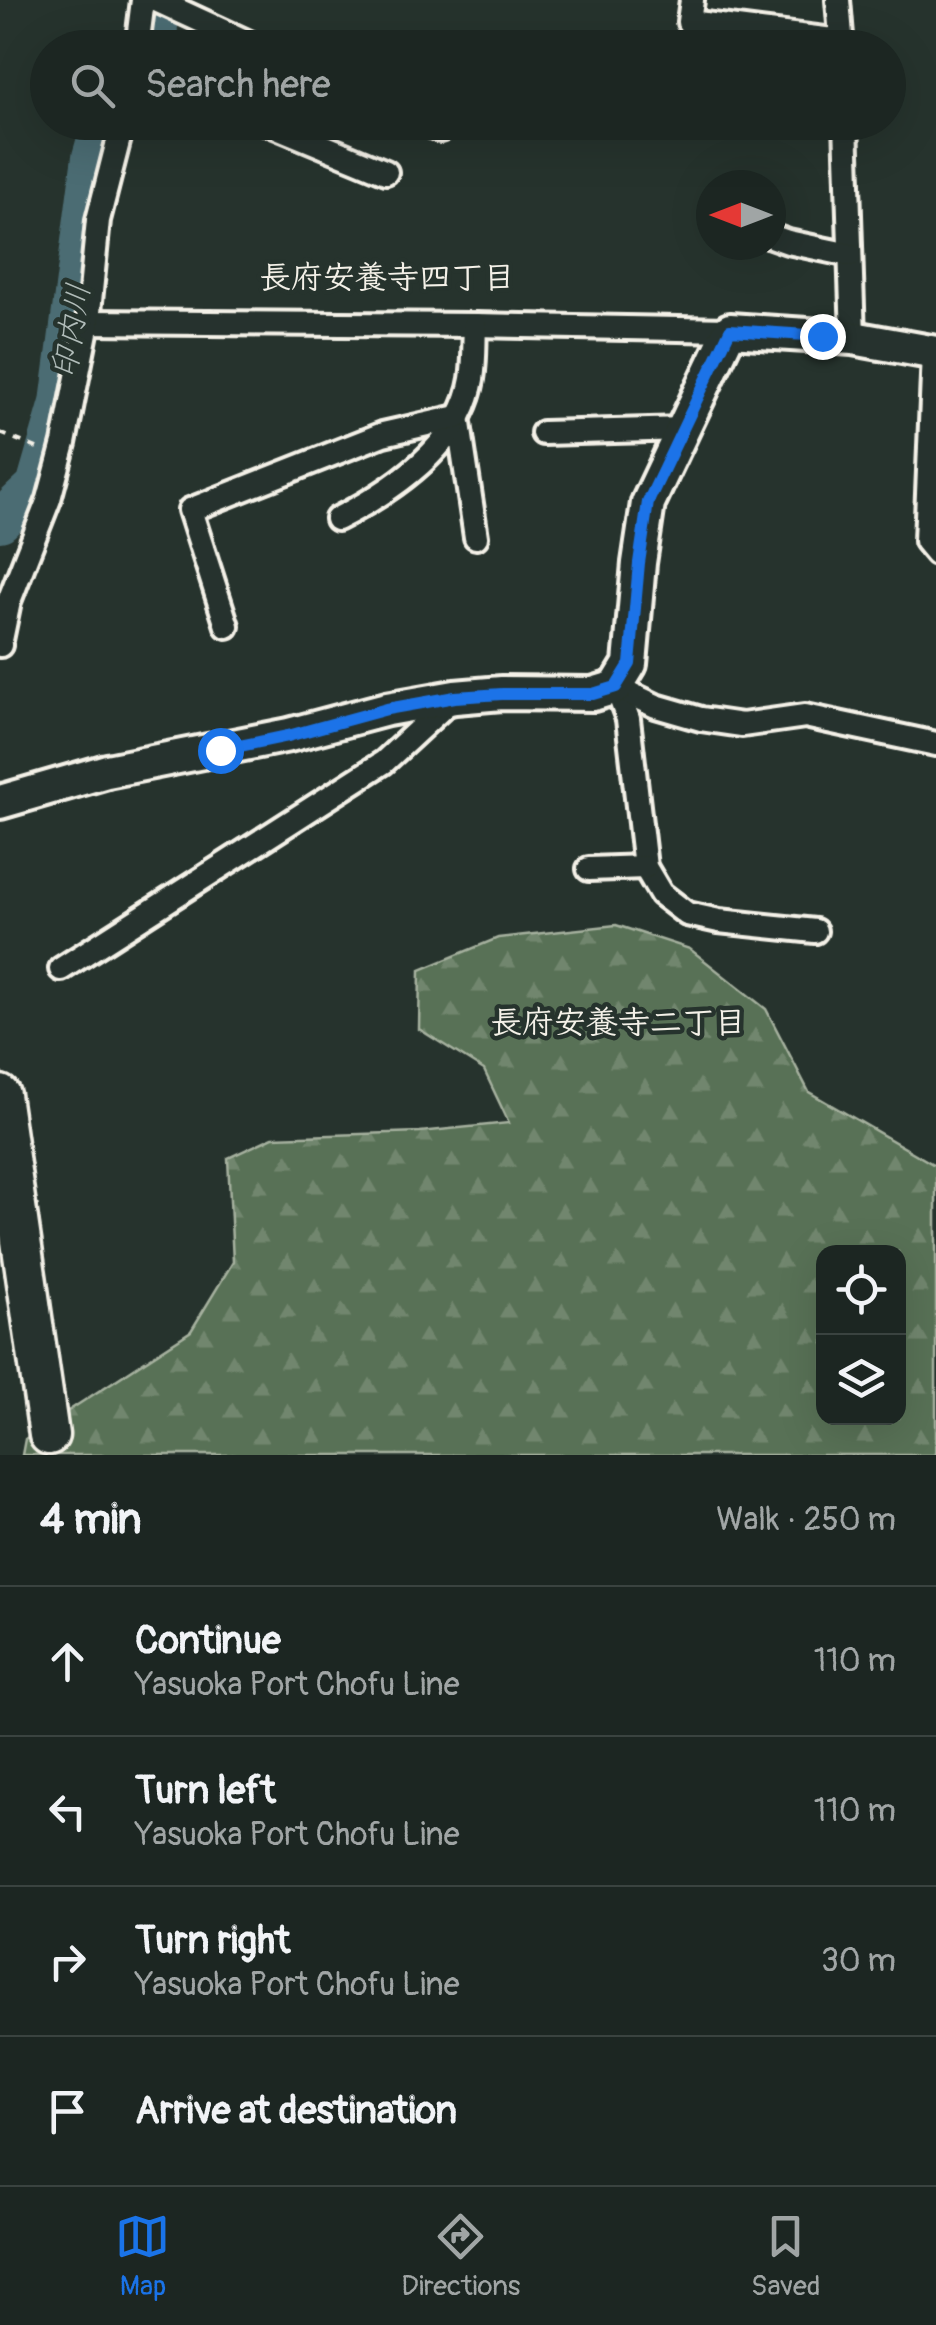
<!DOCTYPE html>
<meta charset="utf-8">
<style>
body{margin:0;font-family:Pangolin,"Klee One",sans-serif;background:#29322f;color:#f1f3f6}
.controls{position:absolute;right:30px;bottom:30px;display:grid;overflow:hidden;border-radius:20px;box-shadow:0 10px 40px #0002}
.controls button{width:90px;height:90px;display:grid;place-items:center;padding:0;border:0;border-bottom:2px solid #3a4340;background:#1c2622;color:#f1f3f6;font:50px sans-serif}
.compass{position:absolute;left:696px;top:170px;width:90px;height:90px;border-radius:50%;background:#1c2622;box-shadow:0 10px 40px #0002;rotate:270deg}
.stop{position:absolute;width:30px;height:30px;margin:-22px;border:8px solid #1a73e8;border-radius:50%;background:#fff}
.stop.end{background:#1a73e8;border-color:#fff;box-shadow:0 2px 10px #0008}
.list{margin:0;padding:0;list-style:none}
h2{display:flex;justify-content:space-between;align-items:center;height:130px;margin:0;padding:0 40px;font-size:42px}
h2 small{font-size:32px;font-weight:400;color:#a0a5a5}
.list li{display:grid;grid-template-columns:65px 1fr auto;gap:30px;align-items:center;box-sizing:border-box;height:150px;padding:0 40px;border-top:2px solid #3a4340}
.list b{display:block;font-size:38px;white-space:nowrap}
.list p{margin:0;font-size:32px;white-space:nowrap;color:#a0a5a5}
.list em{font-size:32px;font-style:normal;color:#a0a5a5}
.icon{flex:none;width:55px;height:55px;fill:none;stroke:currentColor;stroke-width:2;stroke-linecap:round;stroke-linejoin:round}
.map{position:relative;flex:none;width:936px;height:1455px;overflow:hidden}
.search{position:absolute;background:#1c2622;box-shadow:0 10px 40px #0002;left:30px;right:30px;top:30px;height:110px;display:flex;align-items:center;gap:25px;box-sizing:border-box;padding:0 35px;border-radius:55px;color:#a0a5a5;font-size:38px}
.sheet{height:730px;background:#1c2622}
nav{display:flex;justify-content:space-around;align-items:center;box-sizing:border-box;height:140px;border-top:2px solid #3a4340;background:#1c2622;font-size:28px;color:#a0a5a5}
nav a{display:grid;justify-items:center;gap:5px}
nav .on{color:#1a73e8}
.map>svg:first-child{display:block}
.forest{fill:url(#forest-firs);stroke:#a6b19f;stroke-width:2.5;fill-rule:evenodd}
.lines{fill:none;stroke-linecap:round;stroke-linejoin:round}
.river{stroke:#4c6c73;stroke-width:42}
.minor-casing{stroke:#f4f1e8;stroke-width:30}
.secondary-casing{stroke:#f4f1e8;stroke-width:40}
.trunk-casing{stroke:#f4f1e8;stroke-width:45}
.path{stroke:#f4f1e8;stroke-width:4;stroke-dasharray:8 8;stroke-linecap:butt}
.minor{stroke:#26332d;stroke-width:22}
.secondary{stroke:#26332d;stroke-width:32}
.trunk{stroke:#26332d;stroke-width:38}
.route{stroke:#1a73e8;stroke-width:12}
.labels{text-anchor:middle;dominant-baseline:central;stroke-width:9;stroke-linejoin:round;paint-order:stroke}
.neighbourhood-label{font-size:32px;font-weight:bold;fill:#f4f1e8;stroke:#26332d}
.water-label{font-size:32px;font-style:italic;fill:#b1bcb9;stroke:#26332d}
</style>
<div class="map">
<svg width="936" height="1455" viewBox="0 0 936 1455">
<defs>
<pattern id="forest-firs" width="22" height="20" patternUnits="userSpaceOnUse" patternTransform="scale(2.5)"><rect width="22" height="20" fill="#587156"/><path d="M5 1l3.5 6h-7zM16 11l3.5 6h-7z" fill="#71866e"/></pattern>
</defs>
<rect width="100%" height="100%" fill="#26332d"/>
<filter id="ink" filterUnits="userSpaceOnUse"><feTurbulence type="fractalNoise" baseFrequency=".01" numOctaves="2"/><feDisplacementMap in="SourceGraphic" scale="20" xChannelSelector="R" yChannelSelector="G"/><feConvolveMatrix kernelMatrix="1 2 1 2 8 2 1 2 1" color-interpolation-filters="sRGB"/></filter>
<g filter="url(#ink)">
<path class="forest" d="M 616,925 L 690,949 L 766,1009 L 809,1092 L 936,1166 L 936,1455 L 22,1455 L 25,1439 L 191,1331 L 233,1262 L 228,1158 L 273,1137 L 420,1132 L 509,1123 L 484,1070 L 419,1029 L 420,970 L 498,938 ZM 824,1252 L 898,1252 L 898,1418 L 824,1418 Z"/>
<g class="lines">
<g class="river">
<polyline points="156,48 158,0"/>
<polyline points="0,521 37,486 61,403 93,157 103,122"/>
</g>
<defs>
<g id="minor">
<polyline points="156,0 260,48"/>
<polyline points="692,0 689,22 841,41"/>
<polyline points="838,0 842,48"/>
<polyline points="137,48 143,0"/>
<polyline points="265,122 386,172"/>
<polyline points="423,122 440,130"/>
<polyline points="846,122 853,338"/>
<polyline points="771,236 788,242 850,255"/>
<polyline points="88,322 475,325 730,330"/>
<polyline points="934,353 926,541 936,553"/>
<polyline points="458,417 476,537"/>
<polyline points="543,433 685,429"/>
<path d="M 337,519 C 392,491 461,445 472,379 C 475,361 474,343 475,325"/>
<polyline points="227,626 190,510 383,434 458,417"/>
<polyline points="0,645 9,601 49,499 64,443 88,322 98,220 123,122"/>
<polyline points="616,687 628,719 645,867 661,894 687,914 719,921 815,931"/>
<polyline points="616,687 656,706 701,719 742,725 805,716 936,744"/>
<polyline points="589,869 645,867"/>
<polyline points="61,969 384,762 452,699"/>
</g>
<polyline id="secondary" points="0,802 107,771 289,735 387,709 455,697 502,693 593,694 616,687 630,664 639,563 648,503 730,330 853,338 936,353"/>
<polyline id="trunk" points="0,1095 49,1435"/>
</defs>
<use href="#minor" class="minor-casing"/>
<use href="#secondary" class="secondary-casing"/>
<use href="#trunk" class="trunk-casing"/>
<polyline class="path" points="0,433 37,448"/>
<use href="#minor" class="minor"/>
<use href="#secondary" class="secondary"/>
<use href="#trunk" class="trunk"/>
</g>
</g>
<g class="lines" filter="url(#ink)">
<polyline class="route" points="220,750 288,736 387,709 455,697 502,694 593,694 616,687 630,664 639,563 648,502 730,330 822,336"/>
</g>
<g class="labels">
<g class="neighbourhood-label">
<text x="387" y="278">長府安養寺四丁目</text>
<text x="618" y="1023">長府安養寺二丁目</text>
</g>
<g class="water-label">
<text transform="translate(72 331) rotate(-81)">印内川</text>
</g>
</g>
</svg>
<div class="controls">
<button><svg class="icon" aria-label="locate" viewBox="0 0 24 24"><circle cx="12" cy="12" r="6"/><path d="M12 2v4M12 18v4M2 12h4M18 12h4"/></svg></button>
<button><svg class="icon" aria-label="layers" viewBox="0 0 24 24"><path d="M12 4l9 5-9 5-9-5zM3 14l9 5 9-5"/></svg></button>
</div>
<svg class="compass" viewBox="-18 -18 36 36"><path d="M0-13l5 13h-10z" fill="#e53935"/><path d="M0 13l5-13h-10z" fill="#a0a5a5"/></svg>
<div class="stop" style="left:220px;top:750px"></div>
<div class="stop end" style="left:822px;top:336px"></div>
<div class="search"><svg class="icon" aria-label="search" viewBox="0 0 24 24"><circle cx="10" cy="10" r="6"/><path d="M15 15l6 6"/></svg>Search here</div>
</div>
<section class="sheet">
<h2>4 min<small>Walk · 250 m</small></h2>
<ul class="list">
<li><svg class="icon" aria-label="ahead" viewBox="0 0 24 24"><path d="M12 20V5M6 11l6-6 6 6"/></svg><div><b>Continue</b><p>Yasuoka Port Chofu Line</p></div><em>110 m</em></li>
<li><svg class="icon" aria-label="left" viewBox="0 0 24 24"><path d="M17 20v-9H6M10 6l-5 5 5 5"/></svg><div><b>Turn left</b><p>Yasuoka Port Chofu Line</p></div><em>110 m</em></li>
<li><svg class="icon" aria-label="right" viewBox="0 0 24 24"><path d="M7 20v-9h11M14 6l5 5-5 5"/></svg><div><b>Turn right</b><p>Yasuoka Port Chofu Line</p></div><em>30 m</em></li>
<li><svg class="icon" aria-label="arrive" viewBox="0 0 24 24"><path d="M6 21V4h12l-3 4 3 4H6"/></svg><div><b>Arrive at destination</b></div></li>
</ul>
</section>
<nav>
<a class="on"><svg class="icon" aria-label="map" viewBox="0 0 24 24"><path d="M3 6l6-2 6 2 6-2v14l-6 2-6-2-6 2zM9 4v14M15 6v14"/></svg>Map</a>
<a><svg class="icon" aria-label="directions" viewBox="0 0 24 24"><path d="M12 3l9 9-9 9-9-9zM9 14v-3h6M13 9l2 2-2 2"/></svg>Directions</a>
<a><svg class="icon" aria-label="saved" viewBox="0 0 24 24"><path d="M7 4h10v16l-5-4-5 4z"/></svg>Saved</a>
</nav>
